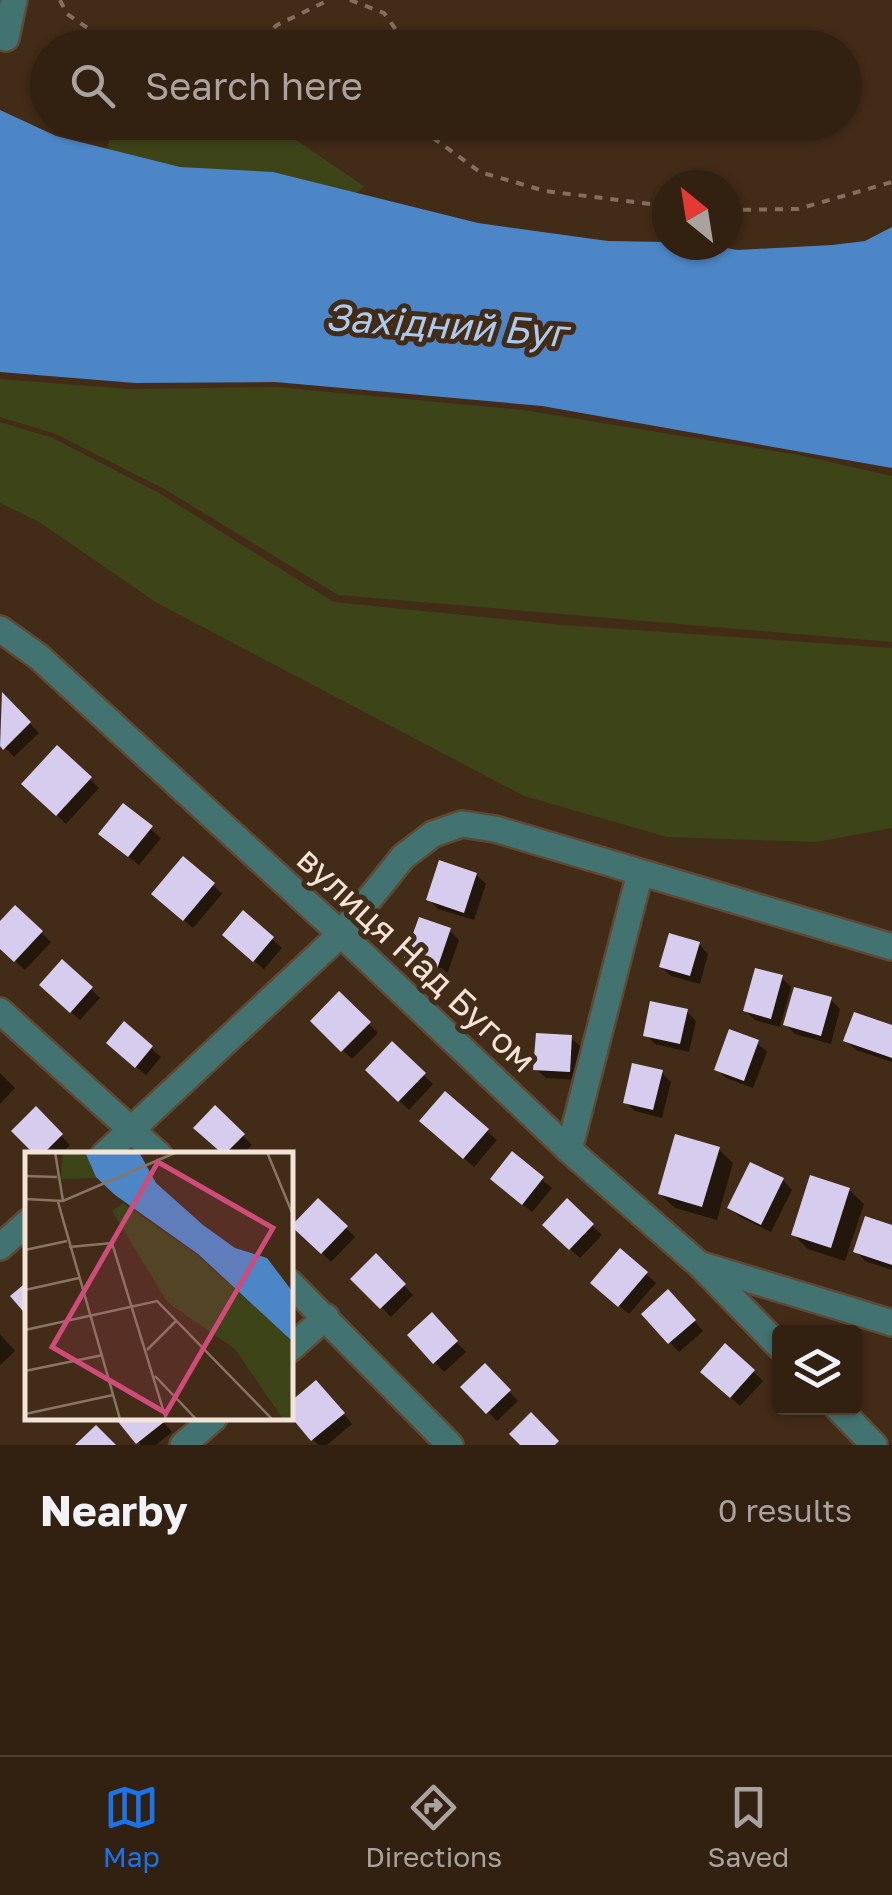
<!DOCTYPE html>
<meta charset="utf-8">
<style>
body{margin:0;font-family:"Golos Text",sans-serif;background:#3d2d1f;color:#f1f3f6}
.controls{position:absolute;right:30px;bottom:30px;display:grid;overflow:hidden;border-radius:10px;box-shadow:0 2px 8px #0004}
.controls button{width:90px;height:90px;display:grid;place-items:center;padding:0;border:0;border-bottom:2px solid #4d3e31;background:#322011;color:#f1f3f6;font:50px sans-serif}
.compass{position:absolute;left:652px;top:170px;width:90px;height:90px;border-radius:50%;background:#322011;box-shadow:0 2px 8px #0004;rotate:330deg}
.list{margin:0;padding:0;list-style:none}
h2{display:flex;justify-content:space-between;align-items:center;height:130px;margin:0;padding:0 40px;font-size:42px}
h2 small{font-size:32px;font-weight:400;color:#a8a39f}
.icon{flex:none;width:55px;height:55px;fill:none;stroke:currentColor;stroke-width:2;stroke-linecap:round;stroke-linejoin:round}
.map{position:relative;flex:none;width:892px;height:1445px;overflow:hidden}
.search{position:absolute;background:#322011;box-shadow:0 2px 8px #0004;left:30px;right:30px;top:30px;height:110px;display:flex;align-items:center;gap:25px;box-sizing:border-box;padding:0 35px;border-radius:55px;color:#a8a39f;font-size:38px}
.sheet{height:310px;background:#322011}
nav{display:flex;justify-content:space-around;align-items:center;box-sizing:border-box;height:140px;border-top:2px solid #4d3e31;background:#322011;font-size:28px;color:#a8a39f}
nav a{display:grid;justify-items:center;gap:5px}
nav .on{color:#1a73e8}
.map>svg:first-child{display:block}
.green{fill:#3d4417}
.water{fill:#4d86c7}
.shadow{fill:#0007}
.building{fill:#d5ccee}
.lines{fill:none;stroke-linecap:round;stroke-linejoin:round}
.street-casing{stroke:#5e4936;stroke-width:30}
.path{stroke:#846f5e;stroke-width:4;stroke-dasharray:8 8;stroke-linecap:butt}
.street{stroke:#437370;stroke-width:25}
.labels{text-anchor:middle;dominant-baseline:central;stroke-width:10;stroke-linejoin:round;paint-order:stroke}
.street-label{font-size:35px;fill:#f4e4d8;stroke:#422b17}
.water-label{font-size:38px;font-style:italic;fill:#accaed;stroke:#422b17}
.inset-road{fill:none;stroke:#897564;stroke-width:2.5}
.view{fill:#ce4b7a;fill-opacity:0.15;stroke:#ce4b7a;stroke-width:5}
.inset-edge{fill:none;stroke:#f4e4d8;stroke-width:5}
</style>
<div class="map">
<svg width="892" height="1445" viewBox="0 0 892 1445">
<rect width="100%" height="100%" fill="#422b17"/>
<g class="green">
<polygon points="112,123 271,123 364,186 335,212 105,164"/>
<polygon points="0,379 129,389 277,387 523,410 799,455 892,476 892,642 338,595 166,490 56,434 0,417"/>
<polygon points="0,422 53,438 159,493 334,602 563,625 892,648 892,828 816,842 667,837 524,796 157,603 39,522 0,503"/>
</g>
<polygon class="water" points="0,110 56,136 180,167 273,172 478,223 608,241 667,242 667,245 709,245 738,250 832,245 865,241 892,227 892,468 542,406 275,382 135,383 0,372"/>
<g class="shadow">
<polygon points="2,695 39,733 14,757 0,743"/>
<polygon points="57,748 99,788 66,824 24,783"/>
<polygon points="123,806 161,838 139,865 111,843"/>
<polygon points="476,875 486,884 474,920 438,909 429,899"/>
<polygon points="213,885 222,894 193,928 164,903"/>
<polygon points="15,908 51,942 25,970 0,947 0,925"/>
<polygon points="244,914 282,948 264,969 234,944"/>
<polygon points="450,931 459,940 445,980 416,969 406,960"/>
<polygon points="699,944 708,954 700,984 671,976 661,967"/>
<polygon points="782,978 791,987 780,1027 755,1020 746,1011"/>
<polygon points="91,989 100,998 80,1020 51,994"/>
<polygon points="339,995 378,1033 352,1059 313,1021"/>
<polygon points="831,1000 840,1009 831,1044 795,1034 786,1025"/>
<polygon points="686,1011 696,1021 689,1052 655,1044 646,1035"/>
<polygon points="124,1025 161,1057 146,1075 118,1052"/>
<polygon points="892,1027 892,1062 856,1050 846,1041"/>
<polygon points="571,1038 581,1047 579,1080 546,1078 536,1069"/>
<polygon points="757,1043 767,1052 753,1088 726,1078 717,1069"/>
<polygon points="392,1045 433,1084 409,1110 368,1070"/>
<polygon points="661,1072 671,1082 662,1118 635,1111 625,1102"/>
<polygon points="0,1073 15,1088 0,1104"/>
<polygon points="446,1095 497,1140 474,1167 432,1130"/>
<polygon points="215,1109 252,1145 242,1155 224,1155 197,1128"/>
<polygon points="36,1110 70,1145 60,1155 38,1155"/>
<polygon points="718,1149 733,1163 717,1220 675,1208 660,1194"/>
<polygon points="512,1155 552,1188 532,1212 502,1188"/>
<polygon points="752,1165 783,1180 792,1190 771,1232 740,1217 730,1208"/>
<polygon points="849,1190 864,1204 845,1261 808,1249 794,1235"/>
<polygon points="567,1201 602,1235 580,1258 545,1225"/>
<polygon points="318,1202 355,1237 331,1262 295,1226"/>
<polygon points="892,1227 892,1270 865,1261 856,1251"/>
<polygon points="376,1257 413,1295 391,1317 354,1279"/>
<polygon points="646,1274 656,1283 629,1314 603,1292"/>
<polygon points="677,1302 703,1331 679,1352 644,1314"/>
<polygon points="432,1316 466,1352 444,1372 410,1335"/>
<polygon points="0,1334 15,1351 0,1365"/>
<polygon points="485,1366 518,1401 497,1421 464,1387"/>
<polygon points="754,1372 763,1381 740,1406 712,1381"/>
<polygon points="325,1392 352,1424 327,1445 318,1445 290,1413 290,1405"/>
<polygon points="118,1418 160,1418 172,1432 156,1445 141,1445"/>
</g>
<g class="building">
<polygon points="2,692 31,722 3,750 0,746"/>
<polygon points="57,745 92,777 56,816 21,784"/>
<polygon points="123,803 153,826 128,857 98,834"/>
<polygon points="183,856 215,883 183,921 151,894"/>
<polygon points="439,860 477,873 464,913 426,900"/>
<polygon points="15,905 43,931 14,962 0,949 0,921"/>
<polygon points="243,910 274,937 253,962 222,935"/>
<polygon points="419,917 451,928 436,972 403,961"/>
<polygon points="669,933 700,942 690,976 659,967"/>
<polygon points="62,959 93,987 70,1013 39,985"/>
<polygon points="755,968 783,975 771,1019 743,1011"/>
<polygon points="794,987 832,997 821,1036 783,1025"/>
<polygon points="339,991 371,1022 341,1052 310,1021"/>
<polygon points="650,1001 688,1009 680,1044 643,1036"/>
<polygon points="854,1012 892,1025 892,1058 843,1041"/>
<polygon points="124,1021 153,1046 135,1068 106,1043"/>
<polygon points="729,1029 759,1040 744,1081 714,1070"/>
<polygon points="536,1033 572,1035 570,1072 533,1070"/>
<polygon points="392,1041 426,1073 398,1102 365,1070"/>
<polygon points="632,1063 663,1070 653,1110 623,1103"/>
<polygon points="445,1091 489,1129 463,1159 419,1121"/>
<polygon points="215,1105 245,1134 224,1155 193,1128"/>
<polygon points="36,1106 63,1134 42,1155 35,1155 11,1131"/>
<polygon points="675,1134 720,1147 702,1207 658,1194"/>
<polygon points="512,1151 544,1177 522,1205 490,1179"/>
<polygon points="750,1162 784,1178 761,1225 727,1208"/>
<polygon points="810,1175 850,1188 831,1248 791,1235"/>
<polygon points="318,1198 348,1226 321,1254 291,1226"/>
<polygon points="567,1198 594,1224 569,1250 542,1225"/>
<polygon points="865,1216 892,1225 892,1265 853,1252"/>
<polygon points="620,1248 648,1272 618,1307 590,1283"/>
<polygon points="376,1253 406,1284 380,1309 350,1279"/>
<polygon points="28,1281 28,1317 10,1296"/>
<polygon points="668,1289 696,1320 668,1344 641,1314"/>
<polygon points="432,1312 458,1341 433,1364 407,1335"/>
<polygon points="725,1343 755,1370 730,1398 700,1372"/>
<polygon points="485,1363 511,1390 486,1414 460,1387"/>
<polygon points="316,1380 345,1413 311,1441 290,1416 290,1402"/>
<polygon points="531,1412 559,1441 555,1445 520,1445 509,1434"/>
<polygon points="115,1418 161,1418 164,1422 136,1444"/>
<polygon points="96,1425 116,1445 75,1445"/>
</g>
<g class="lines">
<defs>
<g id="street">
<polyline points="6,38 14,0"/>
<polyline points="0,629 39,657 341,934 569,1150 700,1265 780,1347"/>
<polyline points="0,1011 159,1155"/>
<polyline points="569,1150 640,873"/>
<polyline points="104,1155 341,934 403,857 433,834 462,824 495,829 892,947"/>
<polyline points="0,1247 28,1222"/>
<polyline points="705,1266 892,1323"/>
<polyline points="290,1283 450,1445"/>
<polyline points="290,1349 326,1317"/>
<polyline points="838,1408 874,1445"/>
<polyline points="183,1445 214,1418"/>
</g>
</defs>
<use href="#street" class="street-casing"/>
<g class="path">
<polyline points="60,0 67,14 117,48"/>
<polyline points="350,0 384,13 409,48"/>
<polyline points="249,48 277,25 329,0"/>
<polyline points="431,122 432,137 480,172 545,191 667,206"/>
<polyline points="727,210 798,209 892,182"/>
</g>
<use href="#street" class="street"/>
</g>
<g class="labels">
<g class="street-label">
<text transform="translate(417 959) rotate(43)">вулиця Над Бугом</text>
</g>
<g class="water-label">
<text transform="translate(446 324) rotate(4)">Західний Буг</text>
</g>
</g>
<g transform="translate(25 1152)">
<rect width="268" height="268" fill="#422b17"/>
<path d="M 38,0 L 64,0 L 75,26 L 36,27 ZM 98,51 L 170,101 L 260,182 L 267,192 L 267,267 L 258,267 L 210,197 L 142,150 L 87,59 Z" fill="#3d4417"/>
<path d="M 60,0 L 114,0 L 131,31 L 178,73 L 210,96 L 242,106 L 267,139 L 267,189 L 173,102 L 90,43 L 71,25 Z" fill="#4d86c7"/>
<path class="inset-road" d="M 30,0 L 38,49M 242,0 L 268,63M 0,24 L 32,25M 0,47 L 38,49 L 152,0M 33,50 L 95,267M 44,95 L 87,91 L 141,267M 0,98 L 42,89M 0,138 L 54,126M 0,178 L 132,149 L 247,267M 122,198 L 151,169M 0,219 L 78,203M 130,224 L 171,267M 0,262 L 88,243"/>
<path class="view" d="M 133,10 L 248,76 L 141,261 L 27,195 Z"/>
<rect width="268" height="268" class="inset-edge"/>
</g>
</svg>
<div class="controls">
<button><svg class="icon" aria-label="layers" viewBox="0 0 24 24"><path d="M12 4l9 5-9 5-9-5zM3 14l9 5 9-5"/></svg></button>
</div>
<svg class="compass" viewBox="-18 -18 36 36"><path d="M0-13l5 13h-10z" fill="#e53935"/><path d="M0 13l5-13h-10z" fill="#a8a39f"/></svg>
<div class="search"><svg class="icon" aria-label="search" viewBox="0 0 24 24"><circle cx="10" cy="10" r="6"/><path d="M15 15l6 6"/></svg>Search here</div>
</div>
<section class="sheet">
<h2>Nearby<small>0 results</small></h2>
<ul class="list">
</ul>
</section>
<nav>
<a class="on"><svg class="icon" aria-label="map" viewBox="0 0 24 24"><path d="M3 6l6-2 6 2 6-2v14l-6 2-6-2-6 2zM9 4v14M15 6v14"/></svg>Map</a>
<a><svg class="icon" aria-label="directions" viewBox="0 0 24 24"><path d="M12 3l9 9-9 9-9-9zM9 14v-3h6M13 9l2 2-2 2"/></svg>Directions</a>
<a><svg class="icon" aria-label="saved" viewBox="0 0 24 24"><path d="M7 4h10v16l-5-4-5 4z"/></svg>Saved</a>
</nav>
